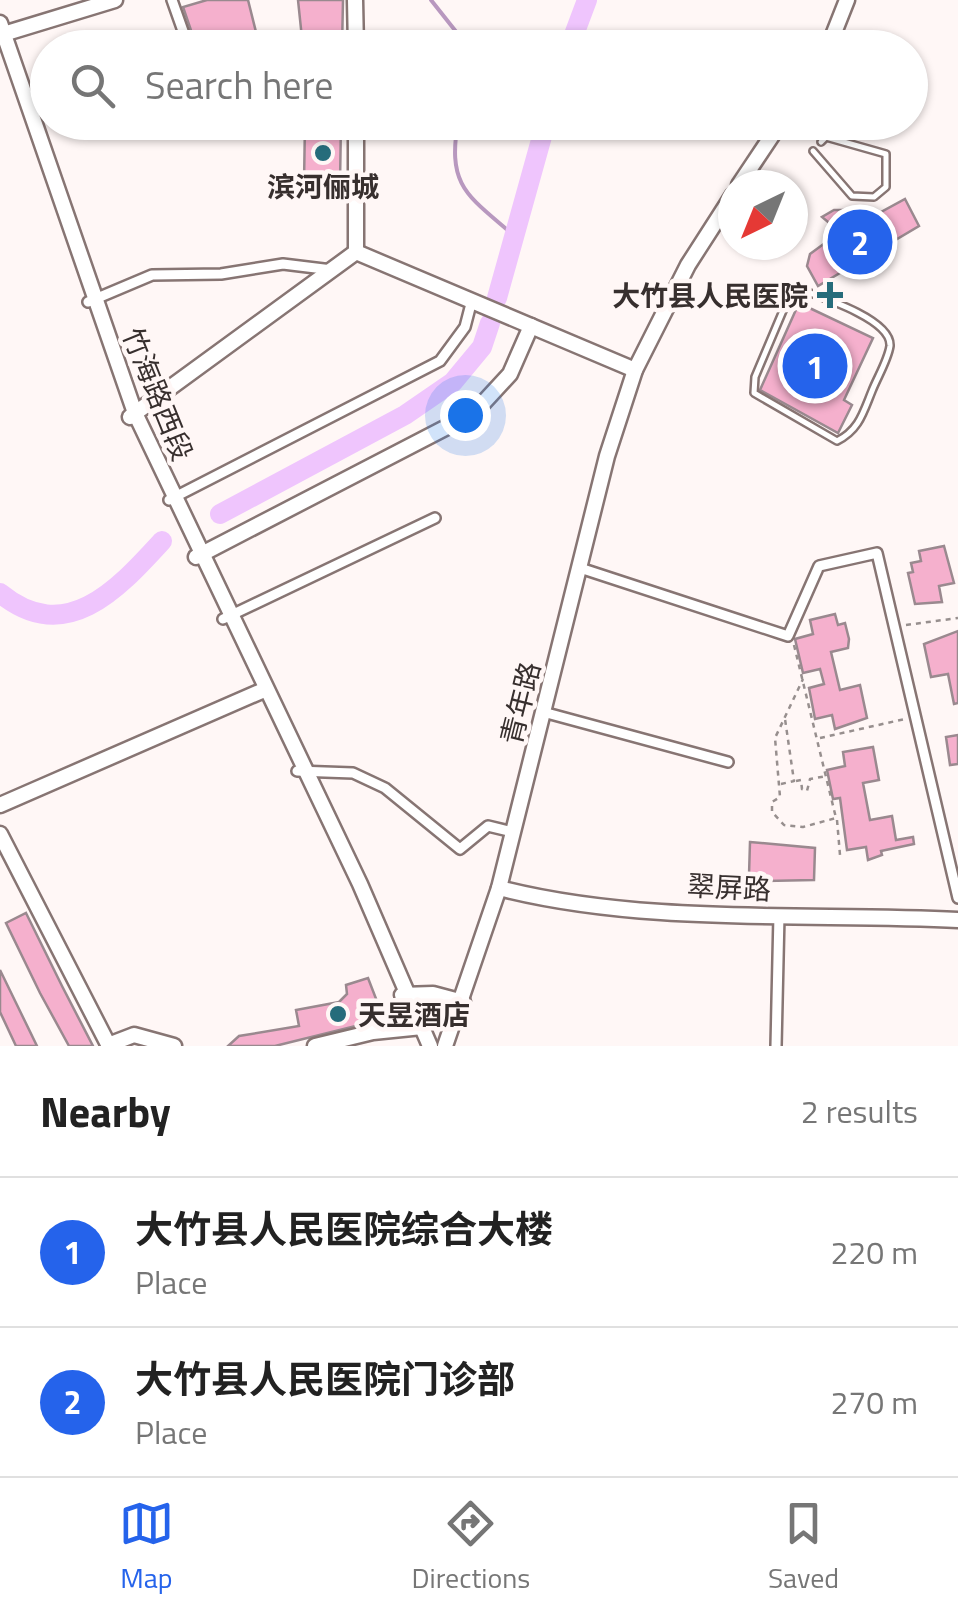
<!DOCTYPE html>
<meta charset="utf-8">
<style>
body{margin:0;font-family:"Titillium Web","Noto Sans SC",sans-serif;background:#f2f2f2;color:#222}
.compass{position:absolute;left:718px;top:170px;width:90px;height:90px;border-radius:50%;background:#fff;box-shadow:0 2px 8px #0004;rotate:223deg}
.you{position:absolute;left:465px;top:415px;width:35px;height:35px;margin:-25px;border:8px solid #fff;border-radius:50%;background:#1a73e8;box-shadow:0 0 0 15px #1a73e833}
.badge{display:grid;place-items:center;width:65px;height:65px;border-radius:50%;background:#2563eb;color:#fff;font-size:32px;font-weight:700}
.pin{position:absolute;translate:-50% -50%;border:5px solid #fff;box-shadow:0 2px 10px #0006}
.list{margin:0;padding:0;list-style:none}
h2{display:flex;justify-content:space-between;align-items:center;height:130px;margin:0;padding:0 40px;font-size:42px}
h2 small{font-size:32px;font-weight:400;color:#767676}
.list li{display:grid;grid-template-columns:65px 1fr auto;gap:30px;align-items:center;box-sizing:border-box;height:150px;padding:0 40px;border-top:2px solid #e0e0e0}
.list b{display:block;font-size:38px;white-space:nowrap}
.list p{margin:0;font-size:32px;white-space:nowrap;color:#767676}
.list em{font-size:32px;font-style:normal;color:#767676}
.icon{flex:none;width:55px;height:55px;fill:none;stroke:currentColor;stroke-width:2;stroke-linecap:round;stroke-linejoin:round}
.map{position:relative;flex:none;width:958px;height:1046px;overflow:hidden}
.search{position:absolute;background:#fff;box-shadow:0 2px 8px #0004;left:30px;right:30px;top:30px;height:110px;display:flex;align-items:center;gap:25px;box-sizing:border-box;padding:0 35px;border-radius:55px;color:#767676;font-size:38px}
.sheet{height:430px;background:#fff}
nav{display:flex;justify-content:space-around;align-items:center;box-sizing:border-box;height:140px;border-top:2px solid #e0e0e0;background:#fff;font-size:28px;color:#767676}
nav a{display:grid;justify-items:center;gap:5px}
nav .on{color:#2563eb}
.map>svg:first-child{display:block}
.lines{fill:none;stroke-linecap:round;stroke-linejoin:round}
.stream{stroke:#b898bf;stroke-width:4}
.river{stroke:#efc5fd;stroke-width:20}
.building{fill:#f5b0cd;stroke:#9a898f;stroke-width:2.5}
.lane-casing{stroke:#877573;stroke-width:10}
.street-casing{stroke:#877573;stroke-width:14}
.secondary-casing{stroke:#877573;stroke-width:19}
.path{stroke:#978f8e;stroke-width:2.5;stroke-dasharray:5 5;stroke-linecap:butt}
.lane{stroke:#fff;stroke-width:5}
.street{stroke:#fff;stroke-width:9}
.secondary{stroke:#fff;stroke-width:14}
.poi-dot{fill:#266c7b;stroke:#fff7f6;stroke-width:4}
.labels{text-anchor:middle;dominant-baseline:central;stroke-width:9;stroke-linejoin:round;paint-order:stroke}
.poi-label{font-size:28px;font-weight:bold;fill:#372f2e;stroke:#fff7f6}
.street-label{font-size:28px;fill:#372f2e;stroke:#fff7f6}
</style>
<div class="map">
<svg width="958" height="1046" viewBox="0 0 958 1046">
<rect width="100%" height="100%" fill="#fff7f6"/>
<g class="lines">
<g class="stream">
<polyline points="431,0 469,48"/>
<path d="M 458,122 C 447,186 467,195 512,234"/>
</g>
<g class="river">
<polyline points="569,48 587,0"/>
<polyline points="497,298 546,122"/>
<polyline points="220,514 405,415 453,382 482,347 490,323"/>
<path d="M 0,593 C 66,647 118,589 162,541"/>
</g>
</g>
<g class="building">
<polygon points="207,0 248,0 260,48 197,48 183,7"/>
<polygon points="298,0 343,0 342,48 303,48"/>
<polygon points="305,122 341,122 340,183 304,183"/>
<polygon points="905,199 919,226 818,286 807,266 810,254 840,232 822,217 834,210 849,210 868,219"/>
<polygon points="799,303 873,338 844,400 852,405 838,433 760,390"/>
<polygon points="944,546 954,583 939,586 942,602 915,604 908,573 913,572 911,563 921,561 919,551"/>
<polygon points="835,614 838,625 845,623 849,639 848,648 831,652 840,690 860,685 867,718 835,729 832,715 815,719 809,688 824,684 820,669 803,673 795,639 813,634 810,620"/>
<polygon points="958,631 958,703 954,704 948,674 931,677 924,644"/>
<polygon points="958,735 958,764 950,765 946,737"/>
<polygon points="873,747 879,780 863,783 870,820 892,816 896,840 913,837 914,844 881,851 882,855 868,860 866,847 847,850 840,798 833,799 827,770 845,766 843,752"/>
<polygon points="750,842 815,848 814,880 766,881 767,876 749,875"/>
<polygon points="26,913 62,986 93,1046 69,1046 40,993 6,923"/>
<polygon points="0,970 37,1046 16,1046 0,1012"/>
<polygon points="368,978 380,1009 376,1021 275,1046 228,1046 239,1036 299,1026 296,1010 339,1002 347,994 346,985"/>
</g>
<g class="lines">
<defs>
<g id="lane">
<polyline points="813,151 852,196 874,197 886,187 886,154 826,137 821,142"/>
<path d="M 793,287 C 815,295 892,318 890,346 C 888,360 877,378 872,391 C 863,413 859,430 837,441 L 754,393 L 755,377 Z"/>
</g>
<g id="street">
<polyline points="172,0 189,48"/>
<polyline points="267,42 268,48"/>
<polyline points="88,302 152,275 221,274 283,264 332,270"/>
<polyline points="169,500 440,361 465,327 472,300"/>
<polyline points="580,568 788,636 819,566 877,553 958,898"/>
<polyline points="223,619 435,518"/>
<polyline points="543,712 728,762"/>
<polyline points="297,771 353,773 385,788 460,849 488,826 513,832"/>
<polyline points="776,1046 779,915"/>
</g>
<g id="secondary">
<polyline points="355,0 356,48"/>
<polyline points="0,23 135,413 360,884 430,1046"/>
<polyline points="0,35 115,0"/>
<polyline points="828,48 847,0"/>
<polyline points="356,122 356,252"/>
<polyline points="739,185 781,122"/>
<polyline points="356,252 635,370"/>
<polyline points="130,417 356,252"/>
<polyline points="196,557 474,413 510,374 531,326"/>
<polyline points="0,805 264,690"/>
<polyline points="0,834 109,1046"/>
<path d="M 499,888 C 642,925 811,913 958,920"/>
<polyline points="402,995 433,994 463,1002"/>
<polyline points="108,1045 134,1035 174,1046"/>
<polyline points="315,1046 373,1032 422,1027"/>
<polyline points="445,1046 499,888 607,456 635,370 688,265 733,195"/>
</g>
</defs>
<use href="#lane" class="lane-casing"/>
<use href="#street" class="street-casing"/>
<use href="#secondary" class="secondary-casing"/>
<g class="path">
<polyline points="906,625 958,618"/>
<polyline points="794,645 836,818 803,827 784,825 772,812 772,802 780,797 775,738 803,679"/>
<polyline points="820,738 905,719"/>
<polyline points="796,781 801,780 802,789 807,791 810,779 827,776"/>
<polyline points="781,784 794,781 785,719"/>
<polyline points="837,820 840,855"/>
</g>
<use href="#lane" class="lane"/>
<use href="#street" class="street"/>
<use href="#secondary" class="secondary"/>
</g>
<g class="poi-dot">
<circle cx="323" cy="153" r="10"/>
<path d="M825 280h10v10h10v10h-10v10h-10v-10h-10v-10h10z"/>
<circle cx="338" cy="1014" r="10"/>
</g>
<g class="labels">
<g class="poi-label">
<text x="323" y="186">滨河俪城</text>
<text x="808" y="295" text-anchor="end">大竹县人民医院</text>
<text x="358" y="1014" text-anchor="start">天昱酒店</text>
</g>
<g class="street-label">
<text transform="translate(158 394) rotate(68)">竹海路西段</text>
<text transform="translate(520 703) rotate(-76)">青年路</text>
<text transform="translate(729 887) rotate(3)">翠屏路</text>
</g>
</g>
</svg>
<svg class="compass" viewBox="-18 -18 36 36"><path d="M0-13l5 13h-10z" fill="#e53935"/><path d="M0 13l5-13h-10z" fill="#767676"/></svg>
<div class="you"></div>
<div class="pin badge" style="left:815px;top:366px">1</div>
<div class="pin badge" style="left:860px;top:242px">2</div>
<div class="search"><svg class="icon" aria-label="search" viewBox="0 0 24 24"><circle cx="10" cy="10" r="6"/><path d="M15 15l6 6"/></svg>Search here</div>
</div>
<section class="sheet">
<h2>Nearby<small>2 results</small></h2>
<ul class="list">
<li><span class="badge">1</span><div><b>大竹县人民医院综合大楼</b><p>Place</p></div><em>220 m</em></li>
<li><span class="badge">2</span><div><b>大竹县人民医院门诊部</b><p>Place</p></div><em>270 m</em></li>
</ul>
</section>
<nav>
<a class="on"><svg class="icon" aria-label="map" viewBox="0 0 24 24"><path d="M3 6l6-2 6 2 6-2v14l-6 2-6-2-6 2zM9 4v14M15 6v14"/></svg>Map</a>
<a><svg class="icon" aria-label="directions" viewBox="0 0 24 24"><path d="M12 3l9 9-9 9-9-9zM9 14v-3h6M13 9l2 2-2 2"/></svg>Directions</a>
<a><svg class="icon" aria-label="saved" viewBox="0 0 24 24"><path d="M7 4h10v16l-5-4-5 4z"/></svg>Saved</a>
</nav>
